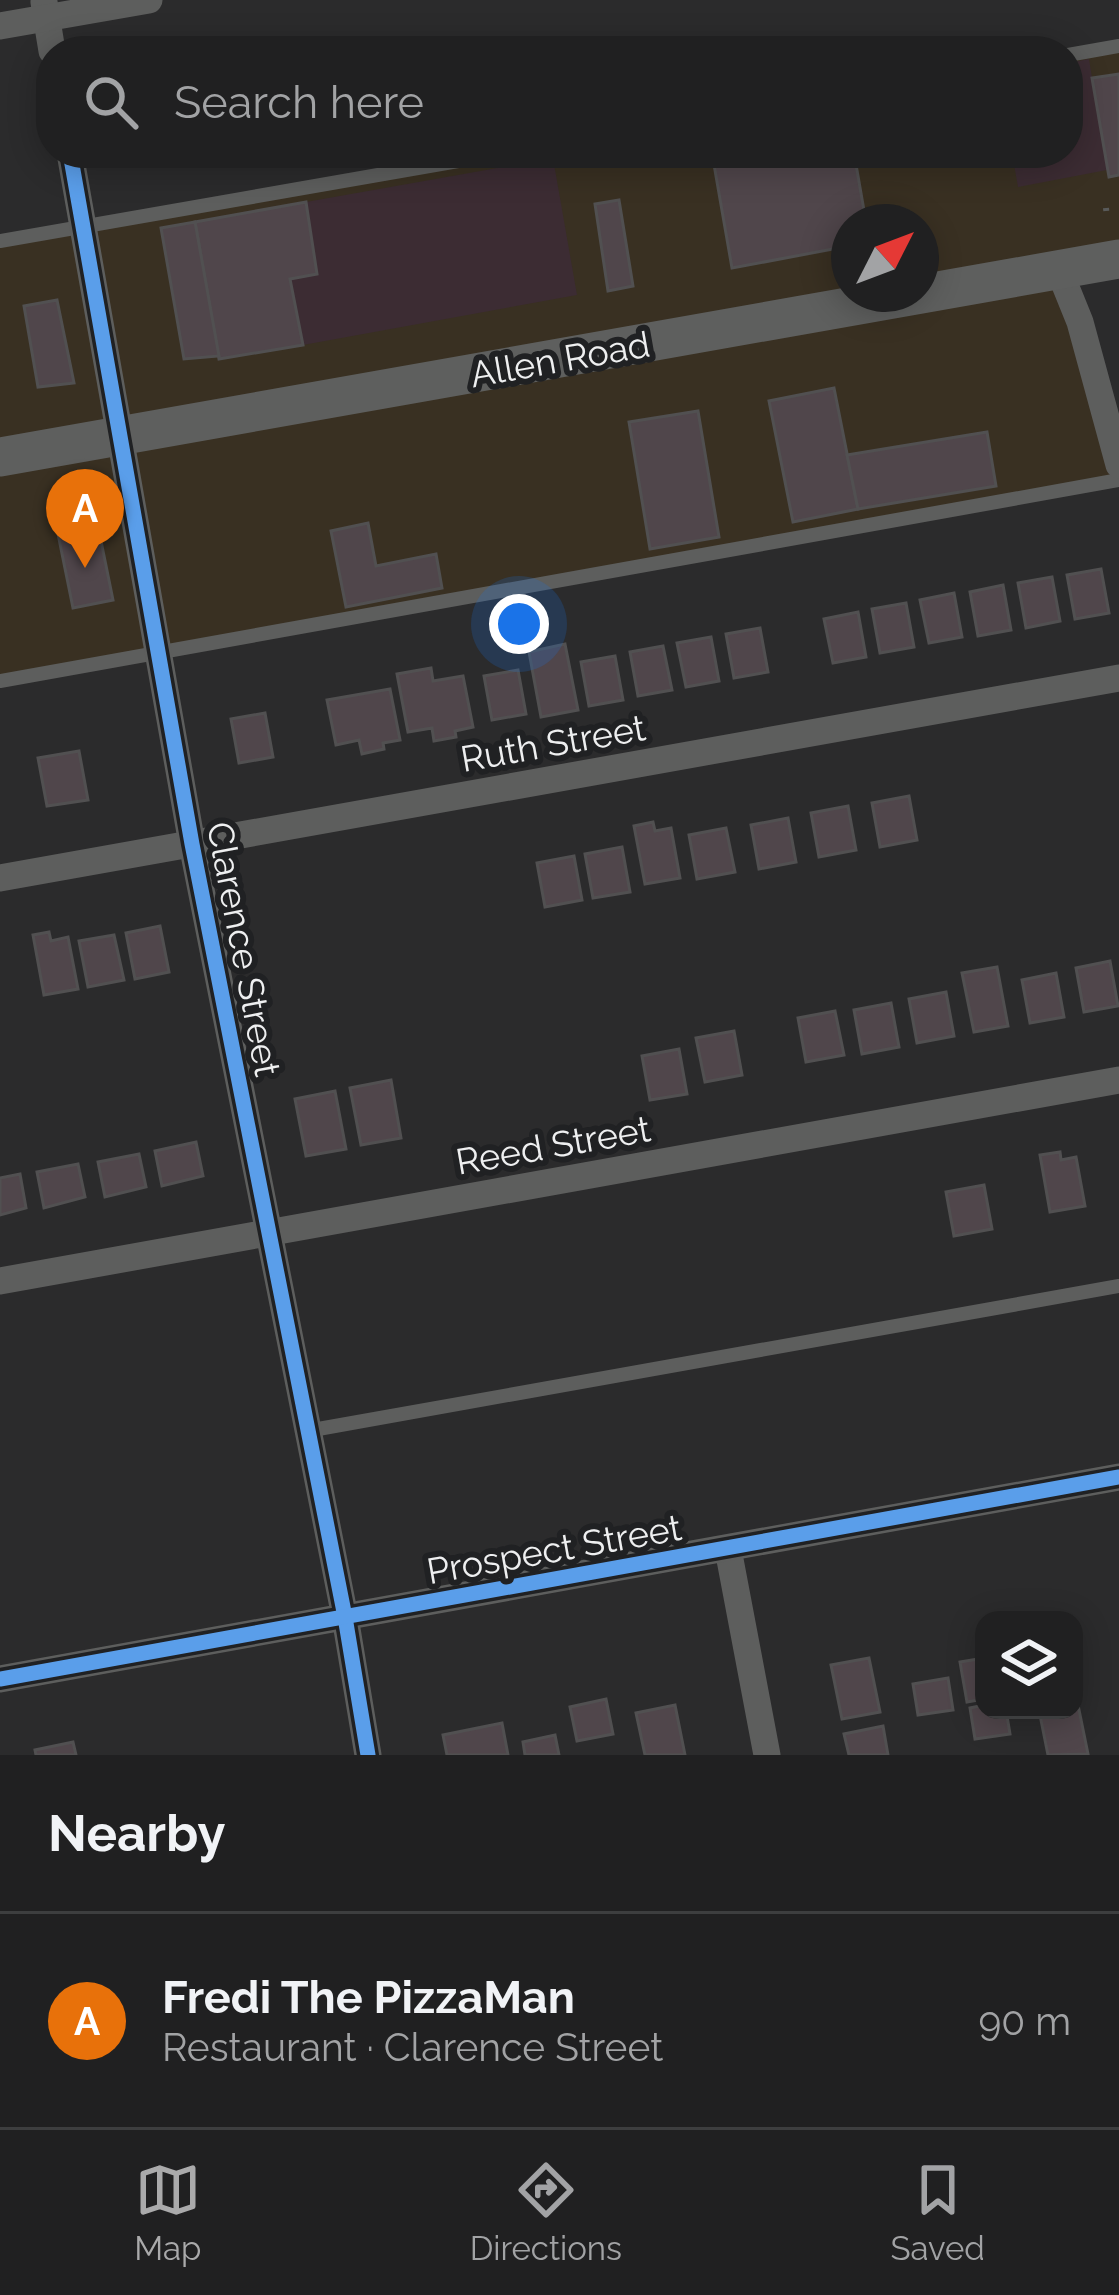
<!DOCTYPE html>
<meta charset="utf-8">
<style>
body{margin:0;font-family:Raleway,sans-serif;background:#28282a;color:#f1f3f6}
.controls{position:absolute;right:36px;bottom:36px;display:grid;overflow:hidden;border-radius:24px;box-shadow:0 6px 30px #0003}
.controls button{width:108px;height:108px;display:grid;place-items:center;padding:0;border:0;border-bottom:3px solid #3d3e3f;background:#202021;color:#f1f3f6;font:60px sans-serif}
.compass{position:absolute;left:831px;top:204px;width:108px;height:108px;border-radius:50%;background:#202021;box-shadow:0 6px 30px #0003;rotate:48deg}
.you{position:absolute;left:519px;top:624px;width:42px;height:42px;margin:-30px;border:9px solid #fff;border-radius:50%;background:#1a73e8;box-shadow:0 0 0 18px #1a73e833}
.badge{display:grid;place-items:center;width:78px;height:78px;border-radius:50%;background:#aaaaab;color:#fff;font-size:39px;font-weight:700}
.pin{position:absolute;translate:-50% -99px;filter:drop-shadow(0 3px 6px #0008)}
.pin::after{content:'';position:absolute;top:63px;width:42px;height:36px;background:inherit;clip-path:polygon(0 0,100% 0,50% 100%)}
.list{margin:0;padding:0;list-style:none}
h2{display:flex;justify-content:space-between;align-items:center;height:156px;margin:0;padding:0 48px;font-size:51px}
h2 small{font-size:39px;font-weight:400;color:#a2a3a5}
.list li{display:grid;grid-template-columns:78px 1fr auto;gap:36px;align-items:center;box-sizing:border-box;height:216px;padding:0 48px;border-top:3px solid #3d3e3f}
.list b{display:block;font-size:45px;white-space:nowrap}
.list p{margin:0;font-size:39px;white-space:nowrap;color:#a2a3a5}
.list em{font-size:39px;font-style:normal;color:#a2a3a5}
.icon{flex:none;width:66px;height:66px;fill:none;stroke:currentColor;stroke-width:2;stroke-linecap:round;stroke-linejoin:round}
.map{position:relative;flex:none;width:1119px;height:1755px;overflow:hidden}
.search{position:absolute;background:#202021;box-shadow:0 6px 30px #0003;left:36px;right:36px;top:36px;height:132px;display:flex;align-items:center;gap:30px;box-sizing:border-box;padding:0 42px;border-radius:48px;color:#a2a3a5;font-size:45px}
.sheet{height:372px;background:#202021}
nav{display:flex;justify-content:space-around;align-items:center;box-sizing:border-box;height:168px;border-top:3px solid #3d3e3f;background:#202021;font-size:33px;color:#a2a3a5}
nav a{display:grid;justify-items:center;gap:6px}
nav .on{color:#aaaaab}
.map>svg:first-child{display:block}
.commercial{fill:#393022;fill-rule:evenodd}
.industrial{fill:#3c2c33}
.building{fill:#50464b;stroke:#515051;stroke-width:3}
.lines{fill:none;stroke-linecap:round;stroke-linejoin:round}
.path{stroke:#595a5a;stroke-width:6;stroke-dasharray:3 9;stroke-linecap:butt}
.lane{stroke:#5d5e5d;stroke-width:14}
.street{stroke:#5d5e5d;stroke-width:27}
.secondary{stroke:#5e5f5e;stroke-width:39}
.cycleway-casing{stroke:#202123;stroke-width:22}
.cycleway{stroke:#5a9eea;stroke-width:15}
.labels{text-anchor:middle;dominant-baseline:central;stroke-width:12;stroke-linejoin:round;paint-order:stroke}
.street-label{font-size:36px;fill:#eeeff0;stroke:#202123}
</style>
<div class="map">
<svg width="1119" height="1755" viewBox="0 0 1119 1755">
<rect width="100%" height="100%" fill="#2b2b2c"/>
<path class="commercial" d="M 1119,46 L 1119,259 L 1061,270 L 1119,480 L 0,681 L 0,241 L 504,153 L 1068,153 L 1068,55 ZM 849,222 L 921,222 L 921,294 L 849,294 Z"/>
<g class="industrial">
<polygon points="1089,59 1107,170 1018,187 1012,153 1068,153 1068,63"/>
<polygon points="553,158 577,295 303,345 290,279 317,274 306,202"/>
</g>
<g class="building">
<polygon points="1119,74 1119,175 1109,177 1092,78"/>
<polygon points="712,153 854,153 866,222 849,222 849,246 732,268"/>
<polygon points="619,200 633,286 608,291 595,204"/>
<polygon points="306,202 317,274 290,279 303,345 219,359 195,222"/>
<polygon points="195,222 219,356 184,359 161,228"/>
<polygon points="57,300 74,383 38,387 24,306"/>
<polygon points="834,388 858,509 793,522 769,401"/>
<polygon points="698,411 719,537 650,549 629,422"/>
<polygon points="987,432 996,486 858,509 847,455"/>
<polygon points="89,518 92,530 100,536 113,600 73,608 56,524"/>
<polygon points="368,523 376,566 436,554 442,588 346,607 331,531"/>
<polygon points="1101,569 1109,613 1075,619 1067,575"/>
<polygon points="1052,577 1060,621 1026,628 1018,583"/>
<polygon points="1003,585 1011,630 978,636 970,592"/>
<polygon points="954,593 962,637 929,643 920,600"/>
<polygon points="906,603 914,647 880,653 872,609"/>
<polygon points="858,612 866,657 833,663 824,619"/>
<polygon points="760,628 768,672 734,678 726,634"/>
<polygon points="711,637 719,681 686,687 677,643"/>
<polygon points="565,644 578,710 541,717 529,652"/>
<polygon points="663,646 672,690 638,696 630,652"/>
<polygon points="615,656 623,700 589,706 581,662"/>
<polygon points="431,668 433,681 463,676 473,727 455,731 456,737 434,741 432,728 408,732 397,674"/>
<polygon points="518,670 526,714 492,720 484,676"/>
<polygon points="390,689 400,740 383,743 384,749 362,754 359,740 336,745 327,700"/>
<polygon points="265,713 273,757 239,763 231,719"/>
<polygon points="79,751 88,800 47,806 38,758"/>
<polygon points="909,796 917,840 880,847 872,803"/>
<polygon points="848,806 856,850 819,857 811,813"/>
<polygon points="788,818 796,862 759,869 751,825"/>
<polygon points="653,822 655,831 671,828 680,878 645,884 634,826"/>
<polygon points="726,828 735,872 697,879 689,835"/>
<polygon points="622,847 630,892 593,898 585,854"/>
<polygon points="574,856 582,900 545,907 537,863"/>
<polygon points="160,926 169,972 135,979 126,933"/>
<polygon points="49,932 51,941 68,937 78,989 44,995 33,935"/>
<polygon points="114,935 124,980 88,987 79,941"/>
<polygon points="1110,961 1118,1006 1084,1012 1076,968"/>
<polygon points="997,967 1008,1026 974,1032 962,973"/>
<polygon points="1056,973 1064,1017 1030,1023 1022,980"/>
<polygon points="946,992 954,1036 917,1043 909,999"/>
<polygon points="891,1003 899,1047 862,1054 854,1010"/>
<polygon points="835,1011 844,1055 806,1062 798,1018"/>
<polygon points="734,1031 742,1075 705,1082 696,1038"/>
<polygon points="679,1049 687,1094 650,1100 642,1056"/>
<polygon points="391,1080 401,1138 361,1145 350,1088"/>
<polygon points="335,1091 346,1149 306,1156 295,1099"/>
<polygon points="196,1142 203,1176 162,1186 155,1151"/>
<polygon points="1060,1152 1061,1160 1076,1157 1085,1206 1050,1212 1040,1155"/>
<polygon points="139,1154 146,1187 105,1197 98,1162"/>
<polygon points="78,1164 85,1197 44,1208 37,1172"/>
<polygon points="20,1174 26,1208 0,1215 0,1178"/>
<polygon points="984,1185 992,1229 954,1236 946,1192"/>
<polygon points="869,1658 880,1712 842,1719 831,1665"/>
<polygon points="984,1658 984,1699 967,1702 960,1662"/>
<polygon points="948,1678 953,1710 918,1715 913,1684"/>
<polygon points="606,1699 613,1734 577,1741 570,1707"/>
<polygon points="1074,1700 1077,1700 1088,1754 1048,1755 1039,1710 1074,1710"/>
<polygon points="675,1705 685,1755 645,1755 636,1713"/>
<polygon points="984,1705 984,1710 1006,1710 1010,1734 975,1739 970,1708"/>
<polygon points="502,1723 508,1755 447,1755 443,1735"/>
<polygon points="883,1726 888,1755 849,1755 844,1734"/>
<polygon points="555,1735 559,1755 525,1755 523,1742"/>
<polygon points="73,1742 76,1755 36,1755 35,1750"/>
</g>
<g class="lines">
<polyline class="path" points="1106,208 1107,219"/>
<g class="lane">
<polyline points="1068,55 1119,46"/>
<polyline points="0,241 504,153"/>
<polyline points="0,681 1119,480"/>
<polyline points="307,1431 1119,1286"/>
</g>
<g class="street">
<polyline points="44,2 52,51"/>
<polyline points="0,26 149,0"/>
<polyline points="70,153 192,844 345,1617 368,1755"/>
<polyline points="1059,270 1080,322 1119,465"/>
<polyline points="0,878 1119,678"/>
<polyline points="0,1281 1119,1080"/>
<polyline points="728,1549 767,1755"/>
<polyline points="0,1679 1119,1477"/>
</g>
<polyline class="secondary" points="0,457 1119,259"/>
<defs>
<g id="cycleway">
<polyline points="70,153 192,844 345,1617 368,1755"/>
<polyline points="0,1679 1119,1477"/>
</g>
</defs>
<use href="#cycleway" class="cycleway-casing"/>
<use href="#cycleway" class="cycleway"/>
</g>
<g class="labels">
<g class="street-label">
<text transform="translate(560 359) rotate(-10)">Allen Road</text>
<text transform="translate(553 743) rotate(-10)">Ruth Street</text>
<text transform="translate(244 949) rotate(79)">Clarence Street</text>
<text transform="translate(553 1145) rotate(-10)">Reed Street</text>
<text transform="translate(554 1549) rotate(-10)">Prospect Street</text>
</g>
</g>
</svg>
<div class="controls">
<button><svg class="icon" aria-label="layers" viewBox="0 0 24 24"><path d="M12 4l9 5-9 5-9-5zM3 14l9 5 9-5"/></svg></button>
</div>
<svg class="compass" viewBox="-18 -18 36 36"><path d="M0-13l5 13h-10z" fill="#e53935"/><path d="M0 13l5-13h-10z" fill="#a2a3a5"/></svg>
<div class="you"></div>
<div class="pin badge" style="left:85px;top:568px;background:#e8710a">A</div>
<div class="search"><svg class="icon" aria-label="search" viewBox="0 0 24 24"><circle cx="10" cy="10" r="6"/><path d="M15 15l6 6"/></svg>Search here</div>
</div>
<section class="sheet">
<h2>Nearby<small></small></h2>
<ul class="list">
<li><span class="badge" style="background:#e8710a">A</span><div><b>Fredi The PizzaMan</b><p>Restaurant · Clarence Street</p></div><em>90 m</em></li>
</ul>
</section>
<nav>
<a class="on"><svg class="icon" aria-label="map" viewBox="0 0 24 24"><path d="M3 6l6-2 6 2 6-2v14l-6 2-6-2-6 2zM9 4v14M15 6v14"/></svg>Map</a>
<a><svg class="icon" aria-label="directions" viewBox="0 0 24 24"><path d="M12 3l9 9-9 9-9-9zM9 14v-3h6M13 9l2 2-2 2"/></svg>Directions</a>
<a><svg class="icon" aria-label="saved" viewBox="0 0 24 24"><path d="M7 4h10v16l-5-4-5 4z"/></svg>Saved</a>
</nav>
